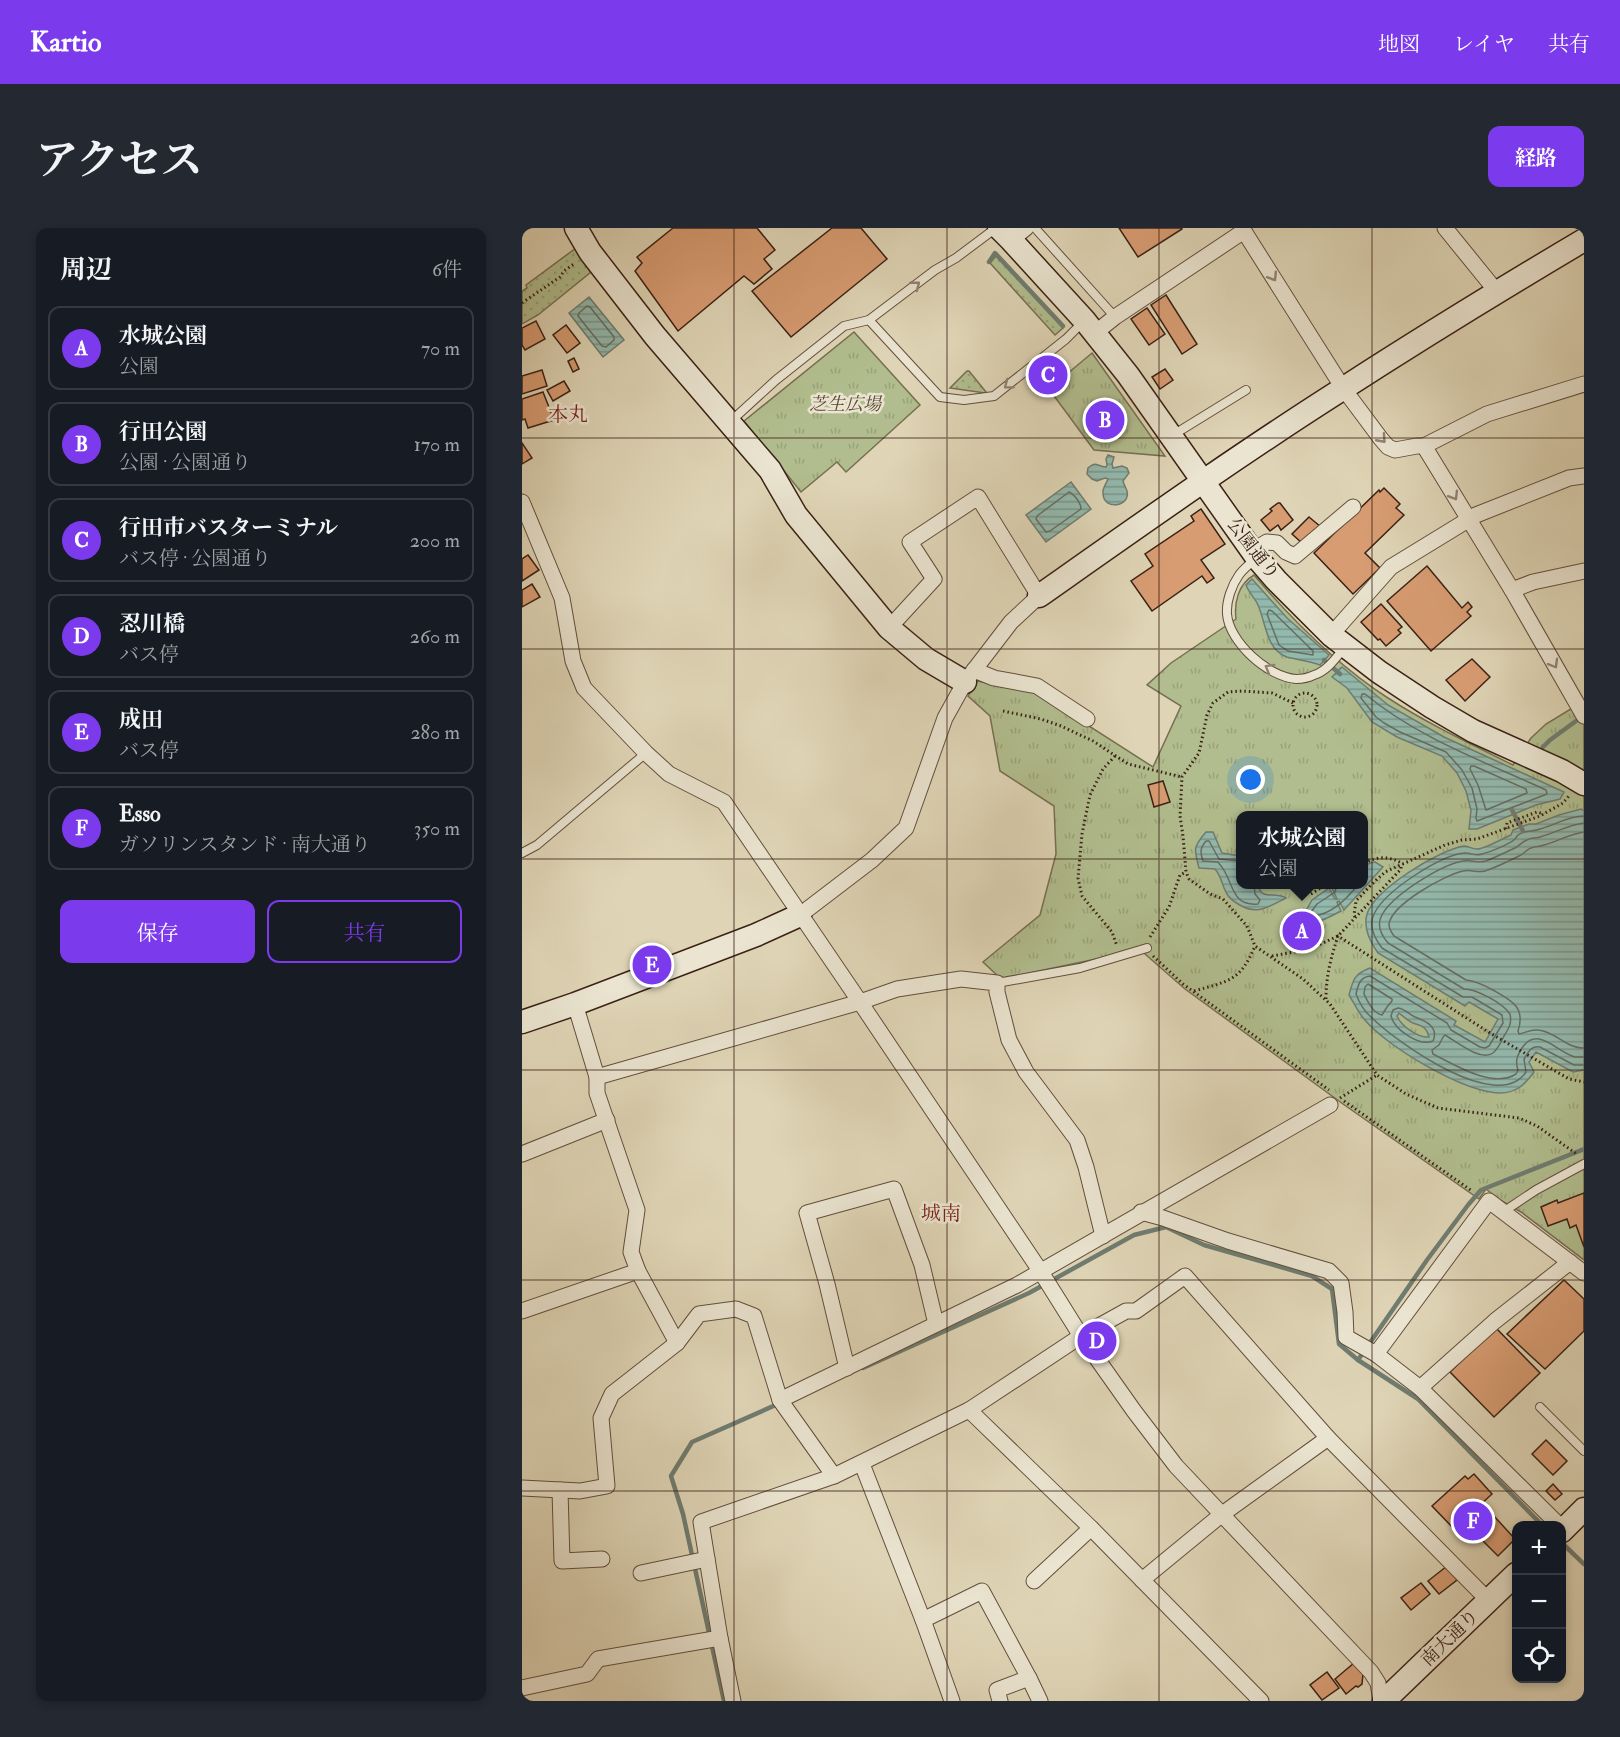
<!DOCTYPE html>
<html lang="ja">
<meta charset="utf-8">
<style>
body{margin:0;font-family:"IM FELL Double Pica","Noto Serif JP",serif;background:#242831;color:#f1f3f6}
.controls{position:absolute;right:18px;bottom:18px;display:grid;overflow:hidden;border-radius:12px;box-shadow:0 3px 9px #0003}
.controls button{width:54px;height:54px;display:grid;place-items:center;padding:0;border:0;border-bottom:2px solid #363941;background:#171b24;color:#f1f3f6;font:30px sans-serif}
.you{position:absolute;left:729px;top:552px;width:21px;height:21px;margin:-15px;border:4px solid #fff;border-radius:50%;background:#1a73e8;box-shadow:0 0 0 9px #1a73e833}
.badge{display:grid;place-items:center;width:39px;height:39px;border-radius:50%;background:#7c3aed;color:#fff;font-size:20px;font-weight:700}
.pin{position:absolute;translate:-50% -50%;border:3px solid #fff;box-shadow:0 2px 6px #0006}
.popup{position:absolute;left:714px;top:583px;width:132px;height:78px;box-sizing:border-box;display:grid;place-content:center;border-radius:12px;background:#171b24;filter:drop-shadow(0 2px 4px #0005);font-size:20px;white-space:nowrap;color:#9ea1a6}
.popup b{font-size:22px;color:#f1f3f6}
.popup::after{content:'';position:absolute;left:50%;top:100%;margin-left:-12px;border:12px solid transparent;border-top-color:#171b24}
.list{margin:0;padding:0;list-style:none}
h2{display:flex;justify-content:space-between;align-items:center;height:78px;margin:0;padding:0 24px;font-size:26px}
h2 small{font-size:20px;font-weight:400;color:#9ea1a6}
.list li{display:grid;grid-template-columns:39px 1fr auto;gap:18px;align-items:center;box-sizing:border-box;height:84px;margin:0 12px 12px;padding:0 12px;border:2px solid #363941;border-radius:12px}
.list b{display:block;font-size:22px;white-space:nowrap}
.list p{margin:0;font-size:20px;white-space:nowrap;color:#9ea1a6}
.list em{font-size:20px;font-style:normal;color:#9ea1a6}
.actions{display:flex;gap:12px;padding:18px 24px}
.actions a{flex:1;padding:14px 0;border:2px solid #7c3aed;border-radius:12px;text-align:center;font-size:21px;color:#7c3aed}
.actions .main{background:#7c3aed;color:#fff}
.icon{flex:none;width:33px;height:33px;fill:none;stroke:currentColor;stroke-width:2;stroke-linecap:round;stroke-linejoin:round}
.map{position:relative;flex:none;width:1062px;height:1473px;overflow:hidden;border-radius:12px}
header{display:flex;align-items:center;gap:36px;box-sizing:border-box;height:84px;padding:0 30px;background:#7c3aed;color:#fff}
header strong{font-size:28px}
nav{display:flex;gap:33px;margin-inline-start:auto;font-size:21px}
.intro{display:flex;align-items:center;justify-content:space-between;box-sizing:border-box;height:144px;padding:0 36px}
h1{margin:0;font-size:42px}
.button{padding:15px 27px;border-radius:12px;background:#7c3aed;color:#fff;font-size:21px;font-weight:700}
main{display:flex;gap:36px;padding:0 36px}
aside{flex:1;background:#171b24;border-radius:12px;box-shadow:0 3px 9px #0003}
.map>svg:first-child{display:block}
.grass{fill:url(#grass-dots);stroke:#766f52;stroke-width:1.5}
.park{fill:url(#park-tufts);stroke:#766f52;stroke-width:1.5;fill-rule:evenodd}
.water{fill:url(#water-rules);stroke:#6f7c70;stroke-width:1.5;fill-rule:evenodd}
.lines{fill:none;stroke-linecap:round;stroke-linejoin:round}
.shore{stroke:#666d61;stroke-width:1.5}
.stream{stroke:#6f7c70;stroke-width:4.5}
.building{fill:#d89c72;stroke:#3a2115;stroke-width:1.5}
.lane-casing{stroke:#634e3d;stroke-width:10}
.street-casing{stroke:#634e3d;stroke-width:17}
.secondary-casing{stroke:#3a2115;stroke-width:25}
.path{stroke:#3a2115;stroke-width:3;stroke-dasharray:1.5 3;stroke-linecap:butt}
.lane{stroke:#eae4d0;stroke-width:8}
.street{stroke:#eae4d0;stroke-width:15}
.secondary{stroke:#eae4d0;stroke-width:22}
.oneway{stroke:#928272}
.grid{fill:none;stroke:#3a2115;stroke-width:1.5;stroke-opacity:0.55}
.labels{text-anchor:middle;dominant-baseline:central;stroke-width:5;stroke-linejoin:round;paint-order:stroke}
.park-label{font-size:18px;font-style:italic;fill:#584833;stroke:#eae4d0}
.street-label{font-size:18px;fill:#3a2115;stroke:#eae4d0}
.neighbourhood-label{font-size:20px;fill:#7a1f14;stroke:#eae4d0}
</style>
<header>
<strong>Kartio</strong>
<nav><a>地図</a><a>レイヤ</a><a>共有</a></nav>
</header>
<div class="intro"><h1>アクセス</h1><a class="button">経路</a></div>
<main>
<aside>
<h2>周辺<small>6件</small></h2>
<ul class="list">
<li><span class="badge">A</span><div><b>水城公園</b><p>公園</p></div><em>70 m</em></li>
<li><span class="badge">B</span><div><b>行田公園</b><p>公園 · 公園通り</p></div><em>170 m</em></li>
<li><span class="badge">C</span><div><b>行田市バスターミナル</b><p>バス停 · 公園通り</p></div><em>200 m</em></li>
<li><span class="badge">D</span><div><b>忍川橋</b><p>バス停</p></div><em>260 m</em></li>
<li><span class="badge">E</span><div><b>成田</b><p>バス停</p></div><em>280 m</em></li>
<li><span class="badge">F</span><div><b>Esso</b><p>ガソリンスタンド · 南大通り</p></div><em>350 m</em></li>
</ul>
<div class="actions"><a class="main">保存</a><a>共有</a></div>
</aside>
<div class="map">
<svg width="1062" height="1473" viewBox="0 0 1062 1473">
<defs>
<pattern id="grass-dots" width="8" height="8" patternUnits="userSpaceOnUse" patternTransform="scale(1.5)"><rect width="8" height="8" fill="#b1bd8e"/><path d="M2 2h.1M6 6h.1" fill="none" stroke="#99a27a" stroke-width="1.8" stroke-linecap="round"/></pattern>
<pattern id="park-tufts" width="24" height="20" patternUnits="userSpaceOnUse" patternTransform="scale(1.5)"><rect width="24" height="20" fill="#b1bd8e"/><path d="M3 7l-1-3M5 7V3M7 7l1-3M15 17l-1-3M17 17v-4M19 17l1-3" fill="none" stroke="#99a27a"/></pattern>
<pattern id="water-rules" width="6" height="5" patternUnits="userSpaceOnUse" patternTransform="scale(1.5)"><rect width="6" height="5" fill="#93b9ad"/><path d="M0 2.5h6" fill="none" stroke="#79968c"/></pattern>
</defs>
<rect width="100%" height="100%" fill="#dfd5b6"/>
<filter id="stains"><feTurbulence type="fractalNoise" baseFrequency=".00333" numOctaves="4"/><feColorMatrix values="0 0 0 0 .2 0 0 0 0 .09 0 0 0 0 .02 0 0 0 .5 -.17"/></filter>
<radialGradient id="worn" r=".72"><stop offset=".6" stop-color="#630" stop-opacity="0"/><stop offset="1" stop-color="#630" stop-opacity=".3"/></radialGradient>
<g class="grass">
<polygon points="54,20 69,44 16,87 0,96 0,63 5,60 4,57"/>
<polygon points="474,28 541,100 533,107 468,35"/>
<polygon points="445,143 447,143 464,164 463,165 428,160"/>
</g>
<g class="park">
<polygon points="332,104 398,177 324,244 315,234 279,264 222,193"/>
<polygon points="570,125 643,228 572,222 527,161"/>
<path d="M 732,347 C 772,394 815,437 866,470 C 906,496 949,516 991,537 L 1009,510 L 1024,496 L 1062,473 L 1062,1032 L 999,984 L 978,972 L 964,961 L 957,971 L 821,876 L 663,761 L 615,719 L 579,730 L 479,751 L 461,734 L 518,687 L 534,626 L 532,578 L 478,543 L 468,488 L 446,468 L 455,453 L 514,464 L 631,539 L 659,478 L 625,457 L 649,435 L 714,391 C 712,375 716,356 732,347 ZM 718,588 L 842,588 L 842,656 L 718,656 Z"/>
</g>
<g class="water">
<polygon points="67,69 102,112 81,129 47,85"/>
<path d="M 586,227 L 592,229 L 590,236 L 591,240 L 600,238 L 605,240 L 607,245 L 601,253 C 602,257 604,260 605,263 C 609,279 581,283 581,265 C 580,261 584,256 586,251 L 583,250 L 575,253 L 570,251 L 565,246 L 566,240 C 575,232 575,239 584,239 L 585,237 L 584,231 Z"/>
<polygon points="549,254 569,281 524,314 504,287"/>
<path d="M 730,351 L 765,390 L 807,427 L 798,437 C 787,433 776,432 765,429 C 744,422 744,395 736,377 C 733,370 727,365 724,357 Z"/>
<polygon points="820,439 866,477 922,509 1042,564 1038,571 1014,577 955,601 947,601 949,582 944,563 935,545 920,528 875,509 850,494 825,460 810,449"/>
<path d="M 1059,581 L 1062,583 L 1062,842 L 1051,844 L 1014,824 L 1007,834 L 1012,844 C 1003,856 995,865 978,865 C 941,864 865,819 842,791 C 836,784 832,775 827,767 C 831,752 832,746 848,740 L 934,793 L 932,797 L 963,814 L 976,791 L 947,774 L 943,778 L 856,725 C 848,714 841,700 845,686 C 853,661 917,622 942,618 C 946,618 950,621 955,621 C 963,621 981,610 989,607 L 991,602 L 1007,596 L 1014,596 L 1037,587 ZM 877,785 C 881,788 886,793 891,795 C 900,798 904,798 907,809 C 896,810 879,798 875,788 Z"/>
<path d="M 684,604 L 691,604 L 700,625 L 718,628 L 718,656 L 738,657 L 737,660 C 741,672 753,663 764,670 C 746,679 735,688 716,676 C 711,673 708,671 705,666 C 700,658 700,649 693,641 L 677,640 C 672,621 671,619 684,604 Z"/>
<path d="M 853,634 L 861,639 L 822,682 L 817,673 L 815,674 L 819,683 C 809,688 798,695 787,695 L 782,686 L 790,672 L 807,660 L 813,671 L 815,671 L 809,658 L 812,657 L 842,656 L 842,639 L 848,635 Z"/>
</g>
<g class="lines">
<g class="shore">
<polygon points="65,78 68,79 92,109 92,112 84,119 80,118 56,88 57,85"/>
<path d="M 547,264 C 552,266 559,275 559,281 L 528,303 L 524,304 L 514,291 L 515,288 Z"/>
<polygon points="747,382 750,383 791,423 791,427 766,423 757,417 745,386"/>
<path d="M 840,466 L 843,466 C 896,510 963,534 1024,562 L 1025,566 L 955,593 L 954,590 L 955,581 L 950,560 L 940,542 L 924,524 L 878,504 L 862,495 L 854,489 L 839,470 Z"/>
<polygon points="949,538 952,538 1004,561 1005,565 964,582 956,557 948,541"/>
<path d="M 1062,588 C 1046,588 1033,597 1018,601 C 1011,604 1002,602 996,607 C 995,608 994,610 993,611 C 988,616 968,624 960,626 C 953,629 948,624 942,625 C 917,628 863,663 852,686 C 846,698 853,711 860,720 L 941,769 L 950,769 L 980,787 L 981,795 L 967,818 L 963,820 L 958,819 L 929,802 L 925,795 L 848,748 C 838,749 836,757 834,766 C 837,774 842,783 849,789 C 874,814 976,887 1004,844 L 1002,831 C 1006,825 1009,817 1018,819 L 1052,837 L 1062,837"/>
<path d="M 1062,595 C 1046,597 1033,605 1018,609 C 1013,611 1009,609 1005,612 C 1000,614 998,617 993,620 C 984,624 974,629 964,633 C 955,636 949,631 941,633 C 919,637 868,668 859,689 C 855,698 860,708 866,715 L 942,761 C 954,761 981,775 988,786 C 990,795 987,800 982,808 C 979,814 976,821 971,825 C 959,834 935,814 923,807 L 921,809 L 917,817 L 910,822 L 911,826 C 933,837 971,861 994,846 L 996,842 C 993,833 995,828 1000,820 C 1015,797 1035,824 1053,829 C 1055,829 1060,829 1062,829"/>
<path d="M 1062,604 C 1048,606 1036,613 1022,617 C 1018,619 1013,618 1009,620 C 1005,621 1002,626 997,628 C 987,633 975,639 963,643 C 955,645 948,641 941,643 C 923,647 870,676 867,696 C 867,701 869,704 872,708 L 944,752 C 954,753 962,757 971,762 C 989,772 1004,779 996,803 L 997,806 C 1003,805 1009,801 1016,802 C 1033,803 1045,821 1062,820"/>
<path d="M 718,633 L 697,631 L 687,613 L 684,613 C 678,620 678,624 681,633 L 696,634 C 699,638 702,641 704,646 C 712,662 713,678 736,676 L 738,672 L 733,666 L 732,656"/>
<path d="M 815,656 L 813,664 L 795,676 L 789,684 L 790,688 C 810,687 825,670 837,656"/>
<path d="M 846,756 L 870,771 L 870,773 L 865,779 L 860,787 C 851,785 846,774 842,766 L 843,759 Z"/>
<path d="M 876,780 C 883,781 887,786 893,789 C 904,793 917,799 911,813 C 897,819 872,801 869,788 L 871,782 Z"/>
</g>
<g class="stream">
<polyline points="467,34 473,25 541,98"/>
<polyline points="802,432 818,446"/>
<polyline points="1021,519 1028,512 1054,493"/>
<polyline points="990,582 1001,603"/>
<polyline points="836,1132 905,1032 946,977 959,962 1062,921"/>
<polyline points="341,1140 507,1065 612,1007 644,999 682,1017 790,1048 810,1061 817,1116 836,1132 896,1171 1021,1298"/>
<polyline points="1040,1315 1062,1336"/>
<polyline points="202,1473 161,1286 149,1248 170,1214 256,1176"/>
</g>
</g>
<g class="building">
<polygon points="151,0 235,0 253,22 242,31 250,41 232,56 222,48 156,103 113,43 120,35 115,29"/>
<polygon points="310,0 339,0 365,31 269,109 230,63"/>
<polygon points="597,0 660,0 660,1 616,29"/>
<polygon points="644,67 675,116 660,126 629,77"/>
<polygon points="625,80 643,106 627,117 609,91"/>
<polygon points="14,93 23,111 3,122 0,117 0,100"/>
<polygon points="44,97 58,115 45,125 31,107"/>
<polygon points="52,130 57,141 51,144 46,133"/>
<polygon points="643,141 651,152 638,161 630,149"/>
<polygon points="20,142 25,158 0,166 0,148"/>
<polygon points="42,153 48,163 31,173 25,162"/>
<polygon points="21,164 32,192 6,200 3,191 0,192 0,171"/>
<polygon points="0,215 10,230 0,236"/>
<polygon points="862,260 878,276 874,280 882,287 843,325 858,340 831,366 792,325 857,262 858,264"/>
<polygon points="756,275 758,275 771,292 759,302 756,297 748,303 739,292 750,283 748,281"/>
<polygon points="679,281 703,316 679,332 692,350 685,355 680,348 630,383 609,353 631,338 623,326 672,293 669,288"/>
<polygon points="787,289 799,299 782,317 770,306"/>
<polygon points="6,327 17,342 0,353 0,331"/>
<polygon points="905,338 940,380 946,374 950,379 945,384 949,388 909,423 865,373"/>
<polygon points="10,356 18,369 0,379 0,362"/>
<polygon points="859,376 880,399 876,402 879,405 864,418 858,411 856,412 839,394"/>
<polygon points="950,431 968,449 943,473 924,452"/>
<polygon points="641,553 648,574 632,579 626,557"/>
<polygon points="1062,965 1062,1019 1054,997 1048,1000 1045,991 1026,998 1019,979 1035,972 1036,975"/>
<polygon points="1042,1052 1062,1071 1062,1103 1023,1141 985,1106"/>
<polygon points="974,1100 1018,1145 972,1189 928,1144"/>
<polygon points="1024,1212 1045,1233 1031,1247 1010,1226"/>
<polygon points="952,1246 970,1266 932,1301 910,1278 943,1248 946,1251"/>
<polygon points="1031,1256 1040,1266 1033,1272 1024,1263"/>
<polygon points="960,1275 993,1311 976,1328 941,1293"/>
<polygon points="925,1338 935,1352 917,1366 906,1353"/>
<polygon points="899,1355 908,1366 889,1382 879,1370"/>
<polygon points="832,1435 841,1446 840,1456 836,1459 834,1458 824,1466 813,1451"/>
<polygon points="805,1444 817,1460 800,1472 788,1457"/>
</g>
<g class="lines">
<defs>
<g id="lane">
<polyline points="513,0 593,89"/>
<polyline points="347,92 418,169 442,172 472,168 544,111 561,94"/>
<polyline points="208,194 254,152 322,98 347,92 413,42 434,30 474,0"/>
<polyline points="651,207 724,162"/>
<path d="M 733,331 C 728,336 721,341 717,347 C 710,357 704,373 705,386 C 707,414 746,449 774,451 C 780,451 788,449 792,447 C 805,443 814,430 822,420"/>
<polyline points="0,625 15,617 124,525"/>
<polyline points="475,755 558,740 625,720"/>
<polyline points="981,984 1014,962 1062,936"/>
<polyline points="1018,1179 1062,1223"/>
</g>
<g id="street">
<polyline points="720,0 821,160 859,211 866,219 873,222 895,218 902,218 965,186 1062,156"/>
<polyline points="923,0 975,64"/>
<polyline points="489,12 504,0"/>
<polyline points="573,105 593,89 722,3"/>
<polyline points="902,218 990,362 1062,488"/>
<polyline points="0,274 40,370 51,433 62,460 124,525 147,546 202,574 338,774 519,1044 559,1108 612,1183 654,1238 849,1444 856,1455 859,1473"/>
<polyline points="730,323 745,314 755,315 764,324 773,328 831,279"/>
<polyline points="990,362 1011,354 1062,343"/>
<polyline points="809,407 869,339 954,287 1047,250 1062,248"/>
<polyline points="452,442 472,450 515,458 565,491"/>
<polyline points="278,687 350,632 384,600 423,490 443,454 489,394 517,368 456,269 388,314 412,351 367,400"/>
<polyline points="75,849 338,774 375,761 439,751 475,755 475,764 487,812 504,844 555,912 564,939 581,1008"/>
<polyline points="0,926 85,892"/>
<polyline points="619,984 641,990 706,1013 807,1043 819,1055 823,1084 824,1109 854,1126"/>
<polyline points="116,1043 155,1115 177,1086 214,1081 232,1088 258,1172 312,1248"/>
<polyline points="0,1083 116,1043 109,1024 115,982 75,865 75,849 53,776"/>
<polyline points="325,1140 305,1056 285,985 372,961 400,1037 414,1096"/>
<polyline points="898,1160 973,1093 1048,1034"/>
<polyline points="258,1172 495,1057 808,877"/>
<polyline points="447,1182 559,1108 604,1083 614,1083 663,1048 806,1210 967,1373"/>
<polyline points="340,1236 401,1392 460,1363 507,1450"/>
<polyline points="0,1260 58,1263 85,1258 79,1190 90,1166 155,1115"/>
<polyline points="38,1262 40,1333 80,1331"/>
<polyline points="1038,1298 898,1160 854,1126 967,973 1062,1045"/>
<polyline points="119,1345 185,1331"/>
<polyline points="620,1352 699,1287 806,1210"/>
<polyline points="512,1353 569,1300"/>
<polyline points="401,1392 430,1473"/>
<polyline points="0,1460 65,1446 76,1431 198,1410"/>
<polyline points="211,1473 198,1410 179,1294 312,1248 447,1182 569,1300 739,1473"/>
<polyline points="478,1473 475,1462 507,1450 518,1473"/>
</g>
<g id="secondary">
<polyline points="54,0 68,24 133,108 248,242 274,287 367,400 404,431 443,454"/>
<polyline points="477,0 489,12 563,93 606,147 735,330 754,352 809,407 857,444 910,479 951,503 1040,543 1062,556"/>
<path d="M 517,368 C 618,297 718,226 822,160 C 901,109 981,60 1062,12"/>
<polyline points="0,794 53,776 234,707 278,687"/>
<polyline points="1040,1303 1062,1281"/>
<polyline points="862,1473 994,1346"/>
</g>
</defs>
<use href="#lane" class="lane-casing"/>
<use href="#street" class="street-casing"/>
<use href="#secondary" class="secondary-casing"/>
<g class="path">
<polyline points="0,75 38,49 42,43 53,35"/>
<circle cx="783" cy="477" r="12"/>
<polyline points="771,475 750,465 720,463 706,464 691,475 685,487 677,525 660,549 658,588 661,608 664,644 667,651 688,666 701,671 725,698 733,718 781,751 808,776 855,847 884,866 916,880 997,890 1015,898 1056,927"/>
<polyline points="481,483 519,491 539,498 571,513 606,536 660,549"/>
<polyline points="593,528 581,541 568,567 560,606 556,650 560,668 590,704 595,718"/>
<polyline points="984,601 985,595 1015,584 1022,586"/>
<path d="M 842,635 C 856,628 868,628 881,636"/>
<polyline points="789,666 805,656"/>
<polyline points="833,689 832,687 834,673 848,658 863,644 923,617 940,612 955,611 1018,588 1041,575 1047,568"/>
<polyline points="628,709 647,679 658,647 664,644"/>
<polyline points="631,728 661,756 807,862"/>
<polyline points="750,728 788,721 816,708 879,641 879,638"/>
<path d="M 672,763 C 706,753 718,754 733,718"/>
<path d="M 804,771 C 804,748 809,729 816,708 L 968,805 L 1047,851 L 1062,854"/>
<polyline points="818,870 855,847"/>
<polyline points="822,873 950,963"/>
</g>
<use href="#lane" class="lane"/>
<use href="#street" class="street"/>
<use href="#secondary" class="secondary"/>
</g>
<defs><path id="oneway-chevron" d="M-2-3.5L2.5 0L-2 3.5" fill="none" stroke-width="1.6" stroke-linecap="round" stroke-linejoin="round" transform="scale(1.5)"/></defs>
<g class="oneway">
<use href="#oneway-chevron" transform="translate(751 49) rotate(58)"/>
<use href="#oneway-chevron" transform="translate(394 57) rotate(-38)"/>
<use href="#oneway-chevron" transform="translate(486 157) rotate(143)"/>
<use href="#oneway-chevron" transform="translate(860 211) rotate(48)"/>
<use href="#oneway-chevron" transform="translate(932 268) rotate(59)"/>
<use href="#oneway-chevron" transform="translate(1032 436) rotate(60)"/>
<use href="#oneway-chevron" transform="translate(747 440) rotate(-150)"/>
</g>
<path class="grid" d="M 212,0 L 212,1473M 425,0 L 425,1473M 637,0 L 637,1473M 850,0 L 850,1473M 0,210 L 1062,210M 0,421 L 1062,421M 0,631 L 1062,631M 0,842 L 1062,842M 0,1052 L 1062,1052M 0,1263 L 1062,1263"/>
<g class="labels">
<g class="park-label">
<text x="323" y="176">芝生広場</text>
</g>
<g class="street-label">
<text transform="translate(731 321) rotate(52)">公園通り</text>
<text transform="translate(928 1410) rotate(-44)">南大通り</text>
</g>
<g class="neighbourhood-label">
<text x="46" y="186">本丸</text>
<text x="419" y="985">城南</text>
</g>
</g>
<rect width="100%" height="100%" filter="url(#stains)"/>
<rect width="100%" height="100%" fill="url(#worn)"/>
</svg>
<div class="controls">
<button>+</button>
<button>−</button>
<button><svg class="icon" aria-label="locate" viewBox="0 0 24 24"><circle cx="12" cy="12" r="6"/><path d="M12 2v4M12 18v4M2 12h4M18 12h4"/></svg></button>
</div>
<div class="you"></div>
<div class="pin badge" style="left:780px;top:703px">A</div>
<div class="popup"><b>水城公園</b>公園</div>
<div class="pin badge" style="left:583px;top:192px">B</div>
<div class="pin badge" style="left:526px;top:147px">C</div>
<div class="pin badge" style="left:575px;top:1113px">D</div>
<div class="pin badge" style="left:130px;top:737px">E</div>
<div class="pin badge" style="left:951px;top:1293px">F</div>
</div>
</main>
